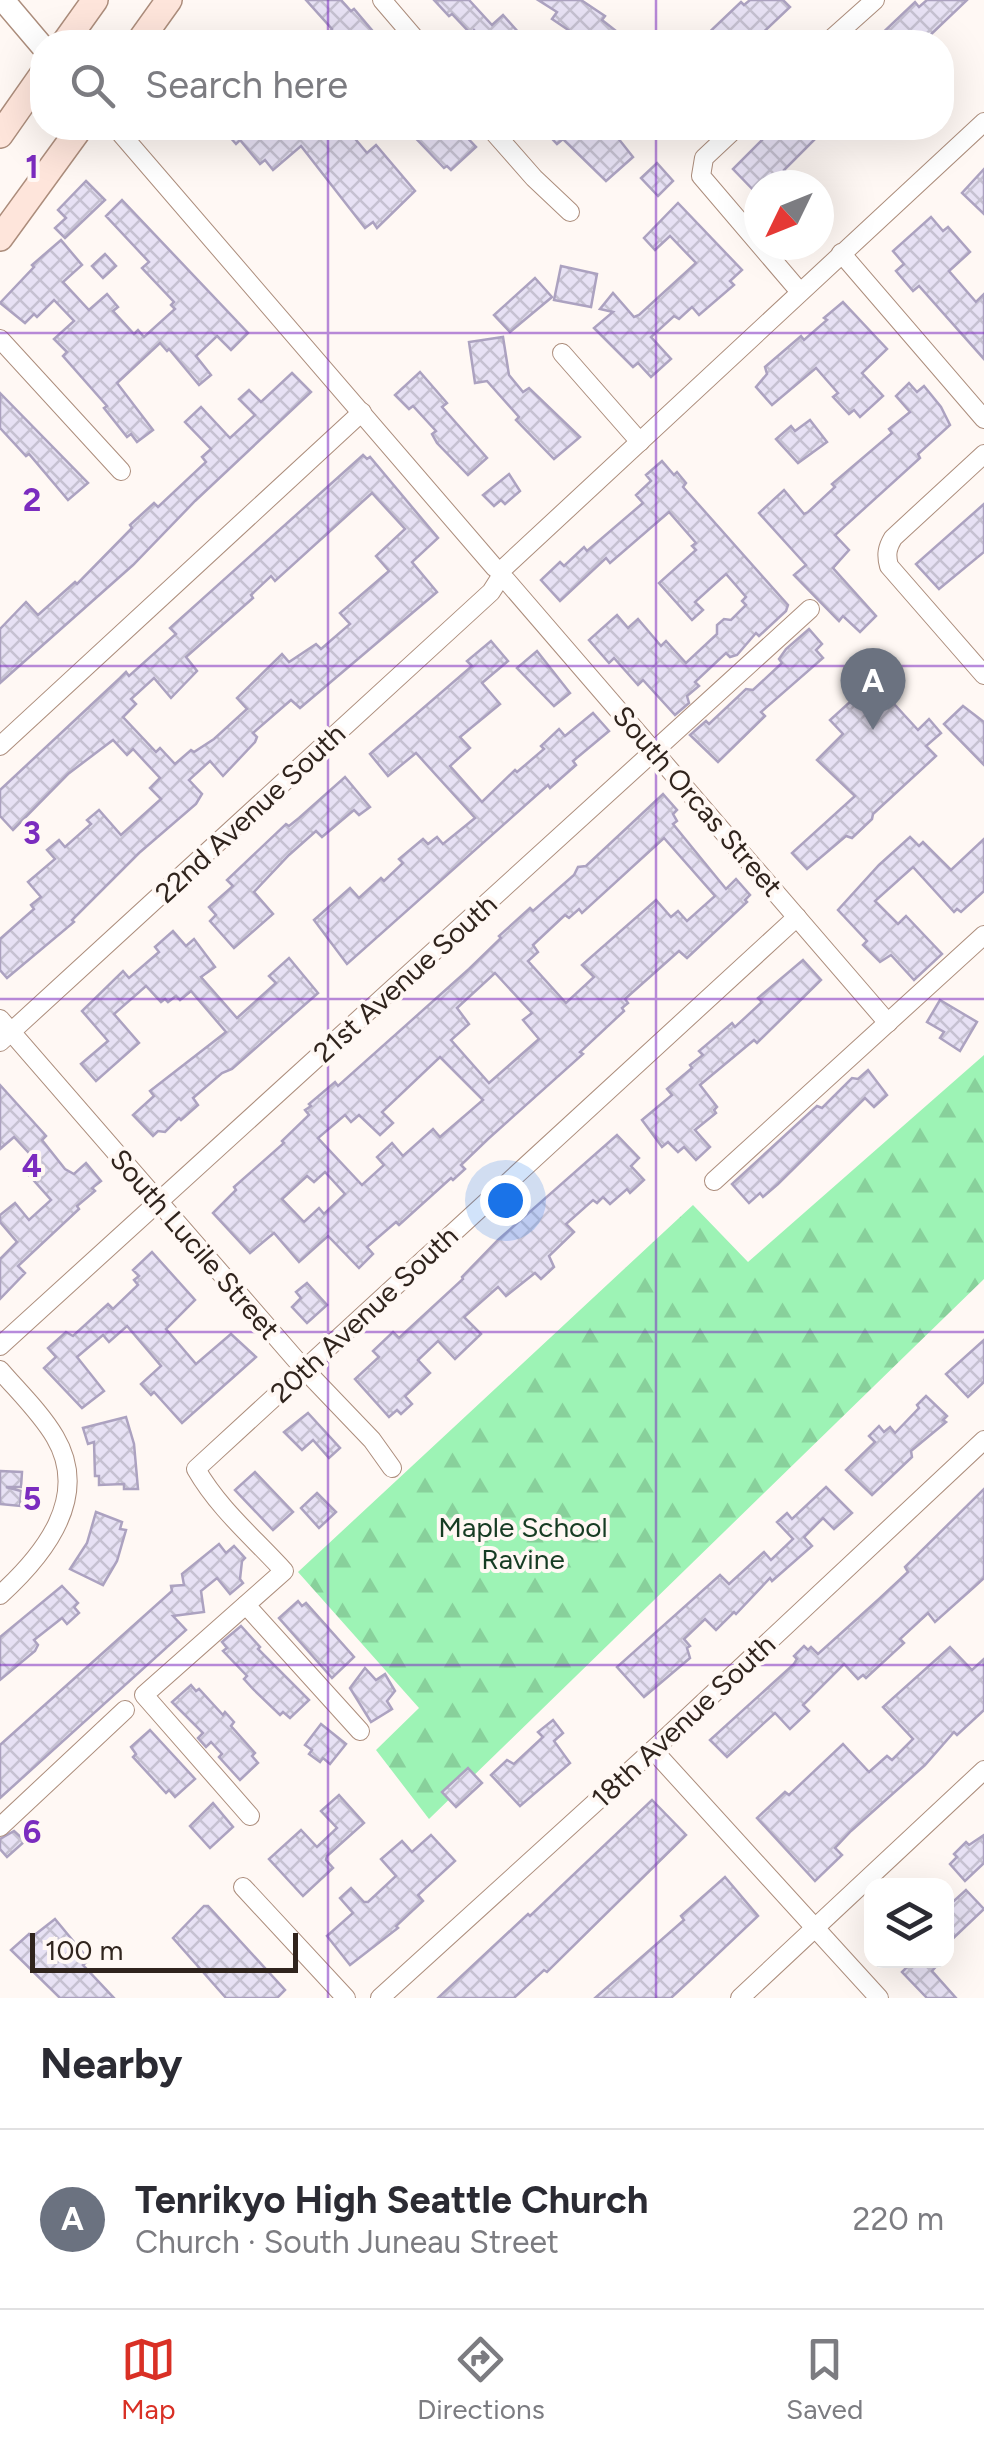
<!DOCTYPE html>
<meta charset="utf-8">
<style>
body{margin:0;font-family:Figtree,sans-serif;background:#f2f2f3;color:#2b2b33}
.controls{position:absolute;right:30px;bottom:30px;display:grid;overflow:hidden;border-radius:20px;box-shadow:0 10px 40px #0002}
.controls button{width:90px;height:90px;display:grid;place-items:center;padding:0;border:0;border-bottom:2px solid #e1e1e2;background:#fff;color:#2b2b33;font:50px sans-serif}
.compass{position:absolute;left:744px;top:170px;width:90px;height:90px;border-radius:50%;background:#fff;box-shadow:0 10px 40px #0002;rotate:227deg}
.scale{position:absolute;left:30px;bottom:25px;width:268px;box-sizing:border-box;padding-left:10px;border:5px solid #30241d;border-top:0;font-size:28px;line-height:35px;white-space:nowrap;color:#30241d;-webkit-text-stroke:8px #fff8f4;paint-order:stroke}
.you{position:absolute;left:505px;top:1200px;width:35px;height:35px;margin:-25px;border:8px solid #fff;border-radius:50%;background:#1a73e8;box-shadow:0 0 0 15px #1a73e833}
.badge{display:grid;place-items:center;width:65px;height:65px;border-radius:50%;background:#d93025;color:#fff;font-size:32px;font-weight:700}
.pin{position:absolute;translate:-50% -82px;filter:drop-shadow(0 2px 5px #0008)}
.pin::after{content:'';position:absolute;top:52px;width:35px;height:30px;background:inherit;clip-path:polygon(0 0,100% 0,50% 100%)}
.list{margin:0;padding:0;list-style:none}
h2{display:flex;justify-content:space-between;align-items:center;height:130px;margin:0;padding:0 40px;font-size:42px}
h2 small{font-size:32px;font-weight:400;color:#7c7c81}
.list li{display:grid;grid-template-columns:65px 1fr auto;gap:30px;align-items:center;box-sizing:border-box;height:180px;padding:0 40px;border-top:2px solid #e1e1e2}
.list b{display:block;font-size:38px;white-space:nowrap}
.list p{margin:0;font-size:32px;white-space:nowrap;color:#7c7c81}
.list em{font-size:32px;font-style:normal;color:#7c7c81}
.icon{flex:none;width:55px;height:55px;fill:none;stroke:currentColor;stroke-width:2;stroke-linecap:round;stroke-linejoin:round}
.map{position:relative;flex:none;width:984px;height:1998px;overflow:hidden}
.search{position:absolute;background:#fff;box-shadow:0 10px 40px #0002;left:30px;right:30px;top:30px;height:110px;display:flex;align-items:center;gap:25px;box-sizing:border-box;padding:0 35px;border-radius:40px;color:#7c7c81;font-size:38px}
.sheet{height:310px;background:#fff}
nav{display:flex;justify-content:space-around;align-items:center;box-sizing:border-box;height:140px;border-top:2px solid #e1e1e2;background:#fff;font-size:28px;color:#7c7c81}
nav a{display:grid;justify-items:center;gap:5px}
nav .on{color:#d93025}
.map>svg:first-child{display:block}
.forest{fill:url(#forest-firs)}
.building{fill:url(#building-cross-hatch);stroke:#aca2c0;stroke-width:2.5;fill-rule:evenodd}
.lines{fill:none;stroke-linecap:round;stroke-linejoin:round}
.minor-casing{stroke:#ac8d7c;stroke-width:20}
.tertiary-casing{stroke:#ac8d7c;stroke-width:25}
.secondary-casing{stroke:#ac8d7c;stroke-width:28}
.minor{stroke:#fff;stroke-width:18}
.tertiary{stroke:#fff;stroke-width:22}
.secondary{stroke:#fee5db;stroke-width:25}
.grid{fill:none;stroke:#7b2cbf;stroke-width:2.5;stroke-opacity:0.55}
.labels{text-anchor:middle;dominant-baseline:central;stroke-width:8;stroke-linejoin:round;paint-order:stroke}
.street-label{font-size:28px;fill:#30241d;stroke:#fff8f4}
.park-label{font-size:28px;fill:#163c23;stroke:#fff8f4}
.grid-label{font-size:32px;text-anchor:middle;font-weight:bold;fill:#7b2cbf;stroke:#fff8f4;stroke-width:8;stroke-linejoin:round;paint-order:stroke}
</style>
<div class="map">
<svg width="984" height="1998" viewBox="0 0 984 1998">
<defs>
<pattern id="forest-firs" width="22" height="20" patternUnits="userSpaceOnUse" patternTransform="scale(2.5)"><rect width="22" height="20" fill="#9df3b5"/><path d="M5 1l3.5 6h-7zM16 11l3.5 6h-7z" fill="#88d09b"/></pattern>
<pattern id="building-cross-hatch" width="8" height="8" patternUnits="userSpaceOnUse" patternTransform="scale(2.5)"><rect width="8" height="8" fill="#e7e1f4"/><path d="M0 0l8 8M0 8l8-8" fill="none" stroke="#c6c1d1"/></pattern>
</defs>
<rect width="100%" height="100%" fill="#fff8f4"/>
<polygon class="forest" points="984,1055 984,1279 429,1819 376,1750 419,1708 298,1572 693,1205 748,1262"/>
<g class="building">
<polygon points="306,0 341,0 351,11 354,9 382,42 320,42 332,29"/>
<polygon points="434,0 469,0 492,25 503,15 527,42 485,42 474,30 471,34 452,14 449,16"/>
<polygon points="538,0 581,0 605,16 602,20 616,31 608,42 586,42 552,19 557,12"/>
<polygon points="750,0 783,0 790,7 753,42 699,42 741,2 744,5"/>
<polygon points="927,0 967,0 923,42 873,42 915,2 919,7"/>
<polygon points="222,128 346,128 367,153 376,145 415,191 377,228 373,222 365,228 301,146 273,170 265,160 260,164 240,140 236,144"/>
<polygon points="406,128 458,128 476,147 451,170 447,166 444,168"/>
<polygon points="542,128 610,128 633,157 606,181 563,139 557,144"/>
<polygon points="774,128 826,128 784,170 790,176 780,185 759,185 759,196 733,169"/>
<polygon points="657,163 673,181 658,196 641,178"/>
<polygon points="984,169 984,214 962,193"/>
<polygon points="86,181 105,200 65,238 55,228 66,218 58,210"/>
<polygon points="122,200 248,333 231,350 217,336 196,356 211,375 199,385 169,349 167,351 160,343 117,383 153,430 137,442 131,434 127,437 104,408 107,406 63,356 67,352 54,339 74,321 54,300 37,317 34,314 25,323 0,303 34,267 32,265 61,240 82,265 63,282 89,310 107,294 118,307 113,311 134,334 138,330 144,337 175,309 171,305 174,302 142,268 149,262 106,216"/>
<polygon points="678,203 742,270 730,281 734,285 699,315 692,307 679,319 674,316 651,337 671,359 651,377 638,363 633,367 594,328 613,312 600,309 613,293 634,317 639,315 696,263 670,236 655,250 644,238"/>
<polygon points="931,217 943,231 948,227 970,252 949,271 976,302 984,294 984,359 919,286 913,291 896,271 904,264 893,251"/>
<polygon points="105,254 116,266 103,278 92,266"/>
<polygon points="561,266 597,274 591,307 554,300"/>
<polygon points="535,278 552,297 510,332 494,315"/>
<polygon points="843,302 887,349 862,373 883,396 860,417 854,410 849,414 833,397 838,393 816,368 772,405 756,387 767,374 765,367 801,336 804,340 827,320 824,318"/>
<polygon points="503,337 509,375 523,392 529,388 580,437 554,459 516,420 519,417 487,381 475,383 469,342"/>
<polygon points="420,372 447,403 442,407 487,458 468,475 437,443 432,434 436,431 413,406 409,409 395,395"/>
<polygon points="292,373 311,392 195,501 133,565 0,683 0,629 26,602 38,615 75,582 77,584 132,528 130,525 154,503 158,507 206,462 202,457 211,449 185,422 201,407 230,438 255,415 239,399 249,390 261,402"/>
<polygon points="909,383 917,392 924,386 941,407 950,425 918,454 920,458 835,535 849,550 833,568 876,616 860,632 843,616 839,621 794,575 806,565 759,513 784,490 804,514 808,512 835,487 832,484 892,433 889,429 910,412 896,396"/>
<polygon points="0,393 88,483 68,500 29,454 26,456 0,428"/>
<polygon points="810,420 827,442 798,463 776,439 791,426 795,431"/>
<path d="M 363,455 L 367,459 L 370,457 L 438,538 L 412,562 L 437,592 L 300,708 L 291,700 L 253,733 L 257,737 L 255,742 L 223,776 L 210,761 L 189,780 L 202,794 L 196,804 L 139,853 L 72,920 L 74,922 L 7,978 L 0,970 L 0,939 L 34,909 L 31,905 L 41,897 L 28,882 L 55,859 L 47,850 L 59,840 L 65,847 L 91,824 L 87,820 L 99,810 L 121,835 L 161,799 L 150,788 L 160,778 L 133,749 L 127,755 L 113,740 L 68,774 L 13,830 L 0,816 L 0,790 L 120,678 L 126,672 L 129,676 L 176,634 L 170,628 ZM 372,493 L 405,529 L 376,556 L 389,571 L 340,613 L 350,624 L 321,649 L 316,644 L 289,662 L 282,654 L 237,698 L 247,709 L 214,739 L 194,752 L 191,750 L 175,764 L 160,748 L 156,752 L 123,717 L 136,704 L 131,699 L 154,678 L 171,698 L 197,671 L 186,657 L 253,598 L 251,595 L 271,576 L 275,581 Z"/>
<polygon points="662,461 674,475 677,472 686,483 683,487 788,605 786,611 759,636 756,633 737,655 730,657 726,653 695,682 699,686 687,696 689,703 675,715 643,680 638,685 614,658 609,663 589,640 617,615 628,628 638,619 661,646 666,641 686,663 717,634 717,625 724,619 731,620 746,605 742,601 746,597 726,574 695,602 703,610 692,620 659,583 696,550 692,546 696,543 669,512 610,563 606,558 560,601 541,580 560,562 564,566 584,547 587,551 643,503 636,495 651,481 646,475"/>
<polygon points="509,474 520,491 505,504 501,500 494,506 483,495"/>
<polygon points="984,504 984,552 939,589 916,564"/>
<polygon points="809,629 822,644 816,650 823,658 761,712 765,716 718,762 690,735 706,721 709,724 746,689 753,690 782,663 779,659 786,649"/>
<polygon points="491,641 508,661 482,683 500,704 460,737 470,748 450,766 482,802 515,770 517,772 544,749 541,746 559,729 565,736 593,713 609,731 573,761 576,765 550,788 548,785 347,964 314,920 350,888 359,898 381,878 384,881 403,863 399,859 423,839 428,844 437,837 443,844 475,818 416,753 388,776 370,754 472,666 467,661"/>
<polygon points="537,651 570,693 554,706 517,668"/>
<polygon points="873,681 918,730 929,719 941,733 926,746 936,756 873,814 872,819 852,838 846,836 807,869 792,853 855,796 817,760 843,734 830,720"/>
<polygon points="963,706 984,722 984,765 944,724"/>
<polygon points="345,777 370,807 359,815 354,810 322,837 316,831 289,855 254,892 273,914 234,948 210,921 216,915 209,907 233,886 227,880 286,824 289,826 299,818"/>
<path d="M 663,794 L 677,810 L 673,814 L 677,821 L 673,824 L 726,889 L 736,879 L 750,895 L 745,900 L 747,902 L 687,958 L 679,951 L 625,999 L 628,1003 L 622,1008 L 624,1011 L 580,1052 L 583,1054 L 488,1139 L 461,1165 L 465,1169 L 453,1180 L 451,1178 L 399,1225 L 396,1222 L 367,1247 L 373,1254 L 359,1268 L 328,1236 L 299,1262 L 274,1233 L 250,1253 L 213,1213 L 236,1190 L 234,1187 L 284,1143 L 282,1141 L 309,1115 L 305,1110 L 311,1106 L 309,1104 L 335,1082 L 338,1086 L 469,969 L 501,938 L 499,936 L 530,908 L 533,911 L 574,875 L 578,867 L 586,866 ZM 664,838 L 715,896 L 687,921 L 678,911 L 671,917 L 656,900 L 582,965 L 594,977 L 566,1003 L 528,961 L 538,952 L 533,945 L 565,915 L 569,918 L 579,909 L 582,913 ZM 495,973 L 532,1013 L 523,1020 L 539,1039 L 489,1083 L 451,1040 L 469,1024 L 457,1008 ZM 440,1057 L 483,1100 L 440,1137 L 433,1129 L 403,1156 L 392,1143 L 377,1157 L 384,1165 L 362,1185 L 318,1138 L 345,1115 L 351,1122 L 359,1115 L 380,1135 L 393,1123 L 382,1112 ZM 325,1172 L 345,1194 L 324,1214 L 319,1208 L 304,1222 L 282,1199 L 307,1176 L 314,1182 Z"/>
<polygon points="910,837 919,846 923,842 951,870 984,839 984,891 961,912 957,909 954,912 913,867 875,901 898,924 906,916 942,954 914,980 891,955 880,962 863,945 867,941 838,910 879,865"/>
<polygon points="173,931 186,946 194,939 215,967 201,977 237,1018 276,983 269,976 289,958 318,993 232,1069 222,1073 193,1098 198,1105 181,1120 179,1118 165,1132 158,1131 153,1136 133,1115 154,1096 150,1091 226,1032 191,991 180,1000 176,996 168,1002 165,999 161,1002 146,986 114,1014 139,1043 96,1081 81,1064 108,1041 82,1011 123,971 129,978 159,952 155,947"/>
<polygon points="803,960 821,980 757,1043 754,1040 700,1085 717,1107 714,1110 716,1113 695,1130 710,1147 696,1160 684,1147 678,1152 668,1142 662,1147 642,1120 672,1095 667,1089 692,1068 690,1065 703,1055 699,1051 732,1023 735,1027 762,1002 758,998"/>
<polygon points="940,1000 977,1022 960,1051 940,1038 944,1032 927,1022"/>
<polygon points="868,1070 887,1095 874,1107 865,1098 778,1184 763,1197 760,1193 749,1203 732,1184 817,1106 822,1108 852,1078 858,1079"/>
<polygon points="0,1085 46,1136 42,1140 65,1169 74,1174 86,1163 101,1181 92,1188 95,1191 77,1206 79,1209 18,1266 25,1273 0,1299 0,1259 17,1242 0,1222 0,1215 15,1203 29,1220 51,1200 29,1175 40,1165 14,1137 0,1149"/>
<polygon points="617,1135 639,1158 631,1166 644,1180 630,1193 627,1189 610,1204 603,1197 597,1203 593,1200 566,1224 574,1232 549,1256 554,1267 541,1279 535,1273 506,1296 498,1287 464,1317 481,1334 455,1359 438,1341 418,1360 430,1373 405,1396 412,1404 401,1414 397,1410 389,1417 355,1379 379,1357 373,1351 393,1332 399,1338 463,1279 462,1277 498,1240"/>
<polygon points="152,1252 195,1300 166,1329 196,1364 231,1334 256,1357 182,1423 154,1392 151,1395 141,1384 161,1366 127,1326 109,1342 103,1335 77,1357 104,1391 82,1408 44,1368 56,1357 48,1348 66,1332 73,1336 108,1304 113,1309 138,1285 134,1280 139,1276 133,1270"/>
<polygon points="307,1283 327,1305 307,1323 292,1307 301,1298 296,1292"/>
<polygon points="984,1340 984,1382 968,1397 946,1374"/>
<polygon points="926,1396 947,1416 943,1420 946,1422 911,1451 912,1457 872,1495 846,1470 875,1442 869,1436 879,1426 884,1432 890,1427 895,1433 919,1408 917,1405"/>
<polygon points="308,1413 340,1448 329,1458 313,1440 302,1450 284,1432"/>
<polygon points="126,1417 134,1444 138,1489 124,1489 124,1484 99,1485 99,1476 95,1476 94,1442 88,1444 83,1428"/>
<polygon points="0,1471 22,1472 21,1487 6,1487 21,1491 20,1506 0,1504"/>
<polygon points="255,1472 293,1512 273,1530 235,1490"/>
<polygon points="826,1487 852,1513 834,1529 823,1518 804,1537 812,1546 772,1581 770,1578 736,1614 734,1612 716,1630 705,1619 684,1639 690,1646 687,1648 690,1658 644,1697 617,1667 720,1575 729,1584 764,1552 771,1560 793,1539 777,1522 787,1513 792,1519"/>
<polygon points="984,1489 984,1578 973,1588 935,1622 928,1613 900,1639 904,1643 866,1678 863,1675 858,1679 844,1664 803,1705 809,1711 790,1729 775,1713 727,1757 710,1740 794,1664 797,1659 794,1656 804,1646 808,1650 811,1647 818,1654 879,1599 908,1572 905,1567"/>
<polygon points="317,1493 336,1512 319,1528 301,1508"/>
<polygon points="96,1512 122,1522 120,1529 126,1530 117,1561 103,1585 70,1569 87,1543"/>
<polygon points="219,1544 226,1553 234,1546 245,1558 242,1561 240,1579 243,1583 230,1594 217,1578 201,1591 204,1612 173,1616 186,1630 0,1798 0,1745 172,1591 171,1586 184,1585 182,1574"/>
<polygon points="62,1586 78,1603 74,1607 79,1613 67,1624 62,1618 34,1640 38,1645 35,1651 0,1680 0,1637"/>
<polygon points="298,1601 302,1606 306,1603 354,1657 332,1678 279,1618"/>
<polygon points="241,1626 260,1647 258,1649 309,1700 290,1718 283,1712 280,1715 253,1689 244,1679 247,1676 223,1651 227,1648 222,1642"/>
<polygon points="950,1647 972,1670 984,1659 984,1710 957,1735 954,1732 925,1765 851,1831 835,1848 842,1855 815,1881 757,1818 785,1792 789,1795 843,1744 869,1772 887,1756 892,1760 913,1739 883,1707"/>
<polygon points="365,1668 376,1680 385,1674 395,1691 387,1701 392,1709 371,1722 350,1688"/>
<polygon points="191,1685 196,1691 199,1689 223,1715 225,1712 234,1722 231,1726 255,1753 252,1756 258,1763 240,1780 219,1757 222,1754 211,1742 206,1747 198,1738 203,1733 172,1702"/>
<polygon points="553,1720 563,1733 554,1741 570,1763 520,1806 491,1775 507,1760 514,1764 543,1737 538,1732"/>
<polygon points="321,1724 346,1744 330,1764 323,1758 320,1762 309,1754 312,1750 305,1745"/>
<polygon points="150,1730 195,1779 175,1797 169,1790 166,1793 133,1757 136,1754 131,1747"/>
<polygon points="468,1768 482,1783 456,1807 442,1792"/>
<polygon points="339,1795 364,1823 327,1856 326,1860 333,1868 303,1896 269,1859 301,1830 317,1847 337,1828 321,1811"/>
<polygon points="652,1800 686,1835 547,1972 544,1970 514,1998 438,1998 528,1914 530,1916"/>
<polygon points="213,1803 233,1827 210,1848 190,1826"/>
<polygon points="14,1831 25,1841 7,1857 0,1849 0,1839"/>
<polygon points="431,1835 455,1861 418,1895 423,1901 396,1926 398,1928 350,1965 327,1936 353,1913 340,1898 351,1888 364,1902 368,1902 396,1876 381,1859 402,1841 412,1852"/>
<polygon points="984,1835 984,1863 965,1881 950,1864 957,1857 954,1854 966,1842 969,1845"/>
<polygon points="725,1877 758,1916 686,1984 671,1998 595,1998 684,1920 681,1916"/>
<polygon points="966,1890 984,1909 946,1945 946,1908"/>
<polygon points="204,1906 208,1906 285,1990 277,1998 226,1998 173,1938"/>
<polygon points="55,1919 89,1960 83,1965 114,1998 60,1998 11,1950 29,1934 32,1937"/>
<polygon points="914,1960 942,1960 932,1971 956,1998 927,1998 902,1972"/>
</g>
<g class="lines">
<defs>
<g id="minor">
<polyline points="382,0 418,42"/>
<polyline points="828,42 875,0"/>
<polyline points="116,128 495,568"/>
<polyline points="490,128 534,178 570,212"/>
<polyline points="736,128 704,158 701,176 800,292"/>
<polyline points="841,253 984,419"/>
<polyline points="0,339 121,471"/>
<polyline points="562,353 640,442"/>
<path d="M 984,454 L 893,538 C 887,548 886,555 889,566 L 984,675"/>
<polyline points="506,566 984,122"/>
<polyline points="506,580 888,1023"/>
<polyline points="0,746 362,412"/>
<polyline points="0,1019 304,1369 372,1440 392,1468"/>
<polyline points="0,1042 491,592 498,581"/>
<polyline points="714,1181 984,935"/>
<polyline points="0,1346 810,609"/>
<path d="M 0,1370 C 18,1391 41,1413 55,1437 C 91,1498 43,1556 0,1595"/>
<polyline points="246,1605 360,1731"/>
<polyline points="653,1750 879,1998"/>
<path d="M 250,1816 L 144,1695 L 284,1571 C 253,1537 219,1509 196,1469 L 797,917"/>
<polyline points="0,1827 125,1710"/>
<polyline points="243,1887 346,1998"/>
<polyline points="380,1998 653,1750 984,1440"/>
<polyline points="740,1998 984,1770"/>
</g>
<polyline id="tertiary" points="3,0 42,46"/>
<g id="secondary">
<polyline points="65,42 95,0"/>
<polyline points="139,42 169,0"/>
<polyline points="0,135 42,75"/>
<polyline points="0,238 80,128"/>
</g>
</defs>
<use href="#minor" class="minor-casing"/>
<use href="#tertiary" class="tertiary-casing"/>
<use href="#secondary" class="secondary-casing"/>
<use href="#minor" class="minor"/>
<use href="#tertiary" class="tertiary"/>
<use href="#secondary" class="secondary"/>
</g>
<path class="grid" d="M 328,0 L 328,42M 656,0 L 656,42M 328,128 L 328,1998M 656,128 L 656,1998M 0,333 L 984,333M 0,666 L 984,666M 0,999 L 984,999M 0,1332 L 984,1332M 0,1665 L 984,1665"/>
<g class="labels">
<g class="street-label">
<text transform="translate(698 801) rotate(49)">South Orcas Street</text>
<text transform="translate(250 813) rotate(-43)">22nd Avenue South</text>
<text transform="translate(405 978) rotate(-42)">21st Avenue South</text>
<text transform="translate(195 1244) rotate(49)">South Lucile Street</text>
<text transform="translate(364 1314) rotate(-43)">20th Avenue South</text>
<text transform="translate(683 1721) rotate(-43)">18th Avenue South</text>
</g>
<g class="park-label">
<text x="523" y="1527">Maple School<tspan x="523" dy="32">Ravine</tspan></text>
</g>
</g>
<g class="grid-label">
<text x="32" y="178">1</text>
<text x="32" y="511">2</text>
<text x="32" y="844">3</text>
<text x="32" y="1177">4</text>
<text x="32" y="1510">5</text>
<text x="32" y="1843">6</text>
</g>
</svg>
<div class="controls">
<button><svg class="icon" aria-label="layers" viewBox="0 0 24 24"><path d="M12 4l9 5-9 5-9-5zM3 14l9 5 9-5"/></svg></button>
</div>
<svg class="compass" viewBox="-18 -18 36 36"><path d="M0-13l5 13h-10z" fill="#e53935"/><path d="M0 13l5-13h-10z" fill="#7c7c81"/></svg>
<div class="scale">100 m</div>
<div class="you"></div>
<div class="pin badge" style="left:873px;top:730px;background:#6b7280">A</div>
<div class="search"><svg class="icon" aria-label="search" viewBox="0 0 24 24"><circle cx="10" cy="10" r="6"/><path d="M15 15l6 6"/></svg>Search here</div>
</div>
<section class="sheet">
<h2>Nearby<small></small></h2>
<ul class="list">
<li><span class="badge" style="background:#6b7280">A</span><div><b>Tenrikyo High Seattle Church</b><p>Church · South Juneau Street</p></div><em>220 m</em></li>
</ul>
</section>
<nav>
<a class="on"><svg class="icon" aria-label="map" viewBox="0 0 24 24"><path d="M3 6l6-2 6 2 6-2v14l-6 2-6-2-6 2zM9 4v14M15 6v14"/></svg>Map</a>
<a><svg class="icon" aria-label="directions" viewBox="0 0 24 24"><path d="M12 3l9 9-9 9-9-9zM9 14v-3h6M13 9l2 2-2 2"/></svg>Directions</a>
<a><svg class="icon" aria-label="saved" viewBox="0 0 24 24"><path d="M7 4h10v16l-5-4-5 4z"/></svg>Saved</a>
</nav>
